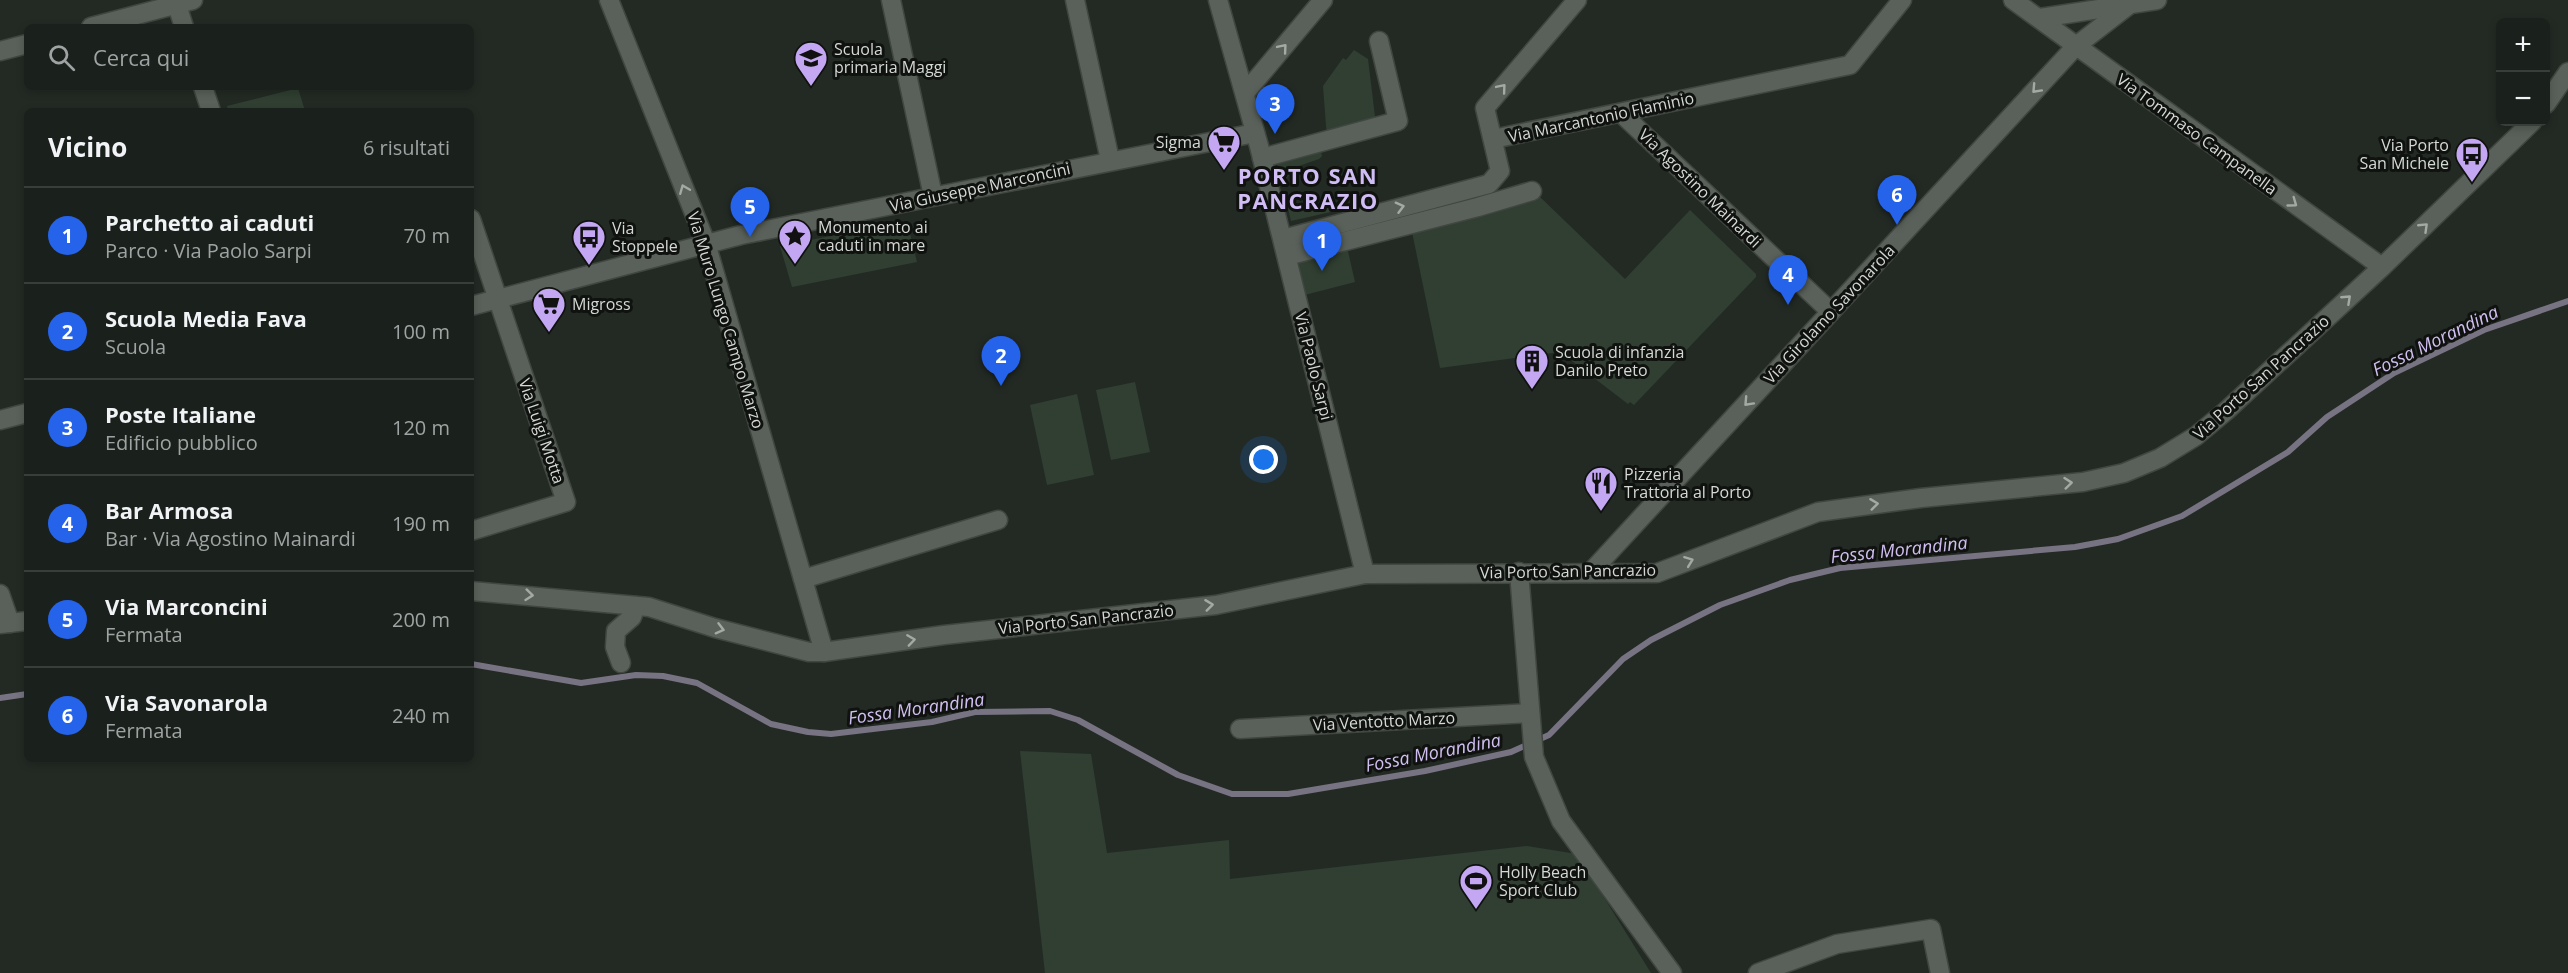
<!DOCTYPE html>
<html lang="it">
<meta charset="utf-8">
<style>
body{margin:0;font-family:"Open Sans",sans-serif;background:#232824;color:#f1f3f6}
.controls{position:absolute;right:18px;top:18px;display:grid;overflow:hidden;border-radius:9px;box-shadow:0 3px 9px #0003}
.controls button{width:54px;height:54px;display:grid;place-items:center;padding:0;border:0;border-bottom:2px solid #383e3a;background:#1a201b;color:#f1f3f6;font:30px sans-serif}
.you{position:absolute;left:1264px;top:460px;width:21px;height:21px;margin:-15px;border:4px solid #fff;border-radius:50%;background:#1a73e8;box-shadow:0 0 0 9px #1a73e833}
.badge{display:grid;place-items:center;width:39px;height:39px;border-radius:50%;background:#2563eb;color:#fff;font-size:20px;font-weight:700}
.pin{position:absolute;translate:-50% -50px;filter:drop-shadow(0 2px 3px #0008)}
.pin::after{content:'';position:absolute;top:32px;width:21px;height:18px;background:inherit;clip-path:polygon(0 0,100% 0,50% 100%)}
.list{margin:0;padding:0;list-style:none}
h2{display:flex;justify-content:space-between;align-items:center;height:78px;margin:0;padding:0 24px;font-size:26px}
h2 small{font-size:20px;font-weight:400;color:#9fa3a3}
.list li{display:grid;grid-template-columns:39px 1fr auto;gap:18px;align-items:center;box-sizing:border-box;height:96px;padding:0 24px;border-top:2px solid #383e3a}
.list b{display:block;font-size:22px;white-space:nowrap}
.list p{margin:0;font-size:20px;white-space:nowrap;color:#9fa3a3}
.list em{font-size:20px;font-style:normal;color:#9fa3a3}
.icon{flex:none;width:33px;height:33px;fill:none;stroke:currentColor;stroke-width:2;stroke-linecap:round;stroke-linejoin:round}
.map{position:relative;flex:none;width:2568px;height:973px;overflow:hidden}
.search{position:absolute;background:#1a201b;box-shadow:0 3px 9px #0003;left:24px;top:24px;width:450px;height:66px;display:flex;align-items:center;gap:15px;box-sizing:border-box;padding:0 21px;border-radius:9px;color:#9fa3a3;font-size:22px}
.panel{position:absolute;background:#1a201b;box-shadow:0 3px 9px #0003;left:24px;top:108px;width:450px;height:654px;border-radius:9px}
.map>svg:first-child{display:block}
.green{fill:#303f32}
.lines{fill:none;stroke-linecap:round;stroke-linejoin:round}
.stream{stroke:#777382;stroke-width:6}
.minor-casing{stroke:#414641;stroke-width:21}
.minor{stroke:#5a615a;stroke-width:18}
.oneway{stroke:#a4a9a4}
.labels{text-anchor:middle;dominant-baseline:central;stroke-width:6;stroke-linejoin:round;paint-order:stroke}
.poi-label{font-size:16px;fill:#d5d9d5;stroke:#0f120f;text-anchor:start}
.street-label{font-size:16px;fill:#d5d9d5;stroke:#0f120f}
.water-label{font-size:18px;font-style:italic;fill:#d0bff0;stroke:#0f120f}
.district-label{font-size:22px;font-weight:bold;letter-spacing:1.5px;fill:#d1bdf5;stroke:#0f120f}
</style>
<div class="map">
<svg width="2568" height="973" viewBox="0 0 2568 973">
<rect width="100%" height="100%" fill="#232a24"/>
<g class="green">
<polygon points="1354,50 1368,59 1376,125 1327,139 1323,86 1343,58 1346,60"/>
<polygon points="298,88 305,111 228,111 227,106"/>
<polygon points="1321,152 1322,156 1319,159 1296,167 1282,184 1277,163"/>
<polygon points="1538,195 1625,279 1690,210 1756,274 1756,277 1634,405 1630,402 1628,404 1560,352 1440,368 1412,232"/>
<polygon points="1286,200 1299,207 1311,210 1330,206 1335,211 1291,221"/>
<polygon points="907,221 917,262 792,287 780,246"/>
<polygon points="1347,247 1355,282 1297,297 1289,260"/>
<polygon points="1135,382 1150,452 1111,460 1096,390"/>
<polygon points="1077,394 1094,475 1047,485 1030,405"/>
<polygon points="1020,751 1091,754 1107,853 1229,840 1230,879 1527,846 1577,854 1651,973 1045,973"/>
</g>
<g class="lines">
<g class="stream">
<polyline points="471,664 581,683 636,675 663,676 697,683 771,724 808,732 831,734 932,722 975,712 1050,711 1078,720 1178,775 1232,794 1288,794 1425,771 1511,752 1549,735 1623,659 1651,640 1720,605 1790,580 1840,568 2075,547 2118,539 2182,516 2288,452 2327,417 2394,373 2484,330 2568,301"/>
<polyline points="0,698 27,694"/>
</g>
<defs>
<g id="minor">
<polyline points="609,0 706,243 824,652"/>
<polyline points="891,0 933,196"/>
<polyline points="1075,0 1110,160"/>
<polyline points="1218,0 1259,146 1365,574"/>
<polyline points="2013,0 2382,267"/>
<polyline points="177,5 184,27"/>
<polyline points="2040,18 2157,0"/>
<polyline points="91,27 193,0"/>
<polyline points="0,51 27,44"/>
<polyline points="203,87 211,111"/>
<polyline points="1245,93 1323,0"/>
<polyline points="2546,104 2568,72"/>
<polyline points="1621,113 1831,312"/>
<polyline points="1493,139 1850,65 1902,0"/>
<polyline points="1262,158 1398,121 1379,41"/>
<polyline points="471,219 566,502 471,531"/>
<polyline points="1283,239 1489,184 1500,171 1485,108 1577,0"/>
<polyline points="1287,256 1478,207 1532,191"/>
<polyline points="471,306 741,235 1255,133"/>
<polyline points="0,420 27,413"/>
<polyline points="1519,572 1534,757 1561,821 1672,973"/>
<polyline points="1590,573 2076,46 2129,5"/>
<polyline points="803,579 998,520"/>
<polyline points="471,591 649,607 715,628 809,652 824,652 944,635 1216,605 1365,574 1657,573 1818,512 1921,498 2083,482 2124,473 2160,458 2196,436 2226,411 2380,269 2532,122"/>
<polyline points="0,594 10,623"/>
<polyline points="0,624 27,621"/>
<polyline points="621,663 615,647 616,631 632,617 636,606"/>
<polyline points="1240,729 1529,713"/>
<polyline points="1758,973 1837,944 1931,929 1940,973"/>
</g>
</defs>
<use href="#minor" class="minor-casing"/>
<use href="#minor" class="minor"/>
</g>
<defs><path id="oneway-chevron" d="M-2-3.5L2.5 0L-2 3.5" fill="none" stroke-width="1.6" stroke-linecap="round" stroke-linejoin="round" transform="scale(1.5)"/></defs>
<g class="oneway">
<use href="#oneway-chevron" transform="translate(1283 48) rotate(-50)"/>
<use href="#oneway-chevron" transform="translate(1502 88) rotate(-50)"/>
<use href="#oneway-chevron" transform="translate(2036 89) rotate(133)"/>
<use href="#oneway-chevron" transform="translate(684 189) rotate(-112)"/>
<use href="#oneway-chevron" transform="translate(2293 203) rotate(36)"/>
<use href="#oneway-chevron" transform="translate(1400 207) rotate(-15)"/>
<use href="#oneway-chevron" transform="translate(2424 227) rotate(-44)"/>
<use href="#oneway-chevron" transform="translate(2347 299) rotate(-43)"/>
<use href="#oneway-chevron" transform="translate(1748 402) rotate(133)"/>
<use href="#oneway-chevron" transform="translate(2068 483) rotate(-6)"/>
<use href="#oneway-chevron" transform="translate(1874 504) rotate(-7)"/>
<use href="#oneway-chevron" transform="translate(1689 561) rotate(-21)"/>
<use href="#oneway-chevron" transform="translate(529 595) rotate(6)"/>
<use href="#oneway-chevron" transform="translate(1209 605) rotate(-7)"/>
<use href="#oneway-chevron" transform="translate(720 629) rotate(15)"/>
<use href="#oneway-chevron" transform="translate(911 640) rotate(-8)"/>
</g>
<defs>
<symbol id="school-pin" viewBox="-11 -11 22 30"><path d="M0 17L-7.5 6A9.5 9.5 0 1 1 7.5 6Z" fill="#c3a7f2" stroke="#0f120f"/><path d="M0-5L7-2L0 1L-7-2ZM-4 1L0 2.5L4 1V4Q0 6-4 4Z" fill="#111"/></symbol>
<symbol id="supermarket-pin" viewBox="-11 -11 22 30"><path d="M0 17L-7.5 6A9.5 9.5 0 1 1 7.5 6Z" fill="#c3a7f2" stroke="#0f120f"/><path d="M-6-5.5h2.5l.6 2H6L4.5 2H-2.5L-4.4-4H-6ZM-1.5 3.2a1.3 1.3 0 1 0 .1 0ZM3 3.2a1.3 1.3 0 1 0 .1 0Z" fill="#111"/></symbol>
<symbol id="bus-pin" viewBox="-11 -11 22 30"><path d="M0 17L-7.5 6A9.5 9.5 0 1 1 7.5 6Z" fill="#c3a7f2" stroke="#0f120f"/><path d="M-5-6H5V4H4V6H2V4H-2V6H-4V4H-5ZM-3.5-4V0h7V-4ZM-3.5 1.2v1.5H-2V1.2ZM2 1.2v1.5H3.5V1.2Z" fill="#111"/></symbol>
<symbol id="sight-pin" viewBox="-11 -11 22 30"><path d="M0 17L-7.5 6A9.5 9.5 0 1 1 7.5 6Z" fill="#c3a7f2" stroke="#0f120f"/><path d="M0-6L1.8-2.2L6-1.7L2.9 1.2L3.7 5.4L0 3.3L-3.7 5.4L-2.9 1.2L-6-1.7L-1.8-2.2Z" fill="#111"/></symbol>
<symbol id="building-pin" viewBox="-11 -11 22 30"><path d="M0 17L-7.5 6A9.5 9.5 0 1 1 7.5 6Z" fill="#c3a7f2" stroke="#0f120f"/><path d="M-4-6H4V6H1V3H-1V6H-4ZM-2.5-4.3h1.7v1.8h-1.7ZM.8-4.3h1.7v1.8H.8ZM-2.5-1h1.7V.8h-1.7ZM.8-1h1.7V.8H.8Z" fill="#111"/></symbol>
<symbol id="restaurant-pin" viewBox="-11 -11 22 30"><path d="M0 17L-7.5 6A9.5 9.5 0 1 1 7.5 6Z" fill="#c3a7f2" stroke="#0f120f"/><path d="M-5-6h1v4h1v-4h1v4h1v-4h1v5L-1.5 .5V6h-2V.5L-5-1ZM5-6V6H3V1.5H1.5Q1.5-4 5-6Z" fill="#111"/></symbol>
<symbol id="stadium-pin" viewBox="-11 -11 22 30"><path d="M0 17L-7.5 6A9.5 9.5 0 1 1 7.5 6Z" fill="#c3a7f2" stroke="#0f120f"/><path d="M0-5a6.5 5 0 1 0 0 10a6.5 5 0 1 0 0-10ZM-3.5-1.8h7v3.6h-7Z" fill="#111"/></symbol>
</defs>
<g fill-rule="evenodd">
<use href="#school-pin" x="792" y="39" width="38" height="52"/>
<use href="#supermarket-pin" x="1205" y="123" width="38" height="52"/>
<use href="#bus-pin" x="2453" y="135" width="38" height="52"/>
<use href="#sight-pin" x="776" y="217" width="38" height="52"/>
<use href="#bus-pin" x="570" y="218" width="38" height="52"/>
<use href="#supermarket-pin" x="530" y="285" width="38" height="52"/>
<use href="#building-pin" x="1513" y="342" width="38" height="52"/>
<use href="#restaurant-pin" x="1582" y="464" width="38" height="52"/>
<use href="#stadium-pin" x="1457" y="862" width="38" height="52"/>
</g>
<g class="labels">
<g class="poi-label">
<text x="834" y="49">Scuola<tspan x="834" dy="18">primaria Maggi</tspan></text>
<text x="1201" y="142" text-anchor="end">Sigma</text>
<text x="2449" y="145" text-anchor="end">Via Porto<tspan x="2449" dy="18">San Michele</tspan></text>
<text x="818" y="227">Monumento ai<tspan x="818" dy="18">caduti in mare</tspan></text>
<text x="612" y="228">Via<tspan x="612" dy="18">Stoppele</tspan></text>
<text x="572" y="304">Migross</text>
<text x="1555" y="352">Scuola di infanzia<tspan x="1555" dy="18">Danilo Preto</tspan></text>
<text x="1624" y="474">Pizzeria<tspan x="1624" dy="18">Trattoria al Porto</tspan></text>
<text x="1499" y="872">Holly Beach<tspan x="1499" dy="18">Sport Club</tspan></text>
</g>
<g class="street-label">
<text transform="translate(1601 117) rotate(-12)">Via Marcantonio Flaminio</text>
<text transform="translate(2197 134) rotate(36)">Via Tommaso Campanella</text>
<text transform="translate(980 187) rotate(-12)">Via Giuseppe Marconcini</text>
<text transform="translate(1700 188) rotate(44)">Via Agostino Mainardi</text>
<text transform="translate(1829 314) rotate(-47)">Via Girolamo Savonarola</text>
<text transform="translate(726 320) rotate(73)">Via Muro Lungo Campo Marzo</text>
<text transform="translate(1314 366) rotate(76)">Via Paolo Sarpi</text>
<text transform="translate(2261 377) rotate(-42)">Via Porto San Pancrazio</text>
<text transform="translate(542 431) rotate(71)">Via Luigi Motta</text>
<text transform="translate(1568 571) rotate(-1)">Via Porto San Pancrazio</text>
<text transform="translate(1086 619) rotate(-6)">Via Porto San Pancrazio</text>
<text transform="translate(1384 721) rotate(-3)">Via Ventotto Marzo</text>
</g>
<g class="water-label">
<text transform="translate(2435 340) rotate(-26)">Fossa Morandina</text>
<text transform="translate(1899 549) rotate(-6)">Fossa Morandina</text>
<text transform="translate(916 708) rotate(-8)">Fossa Morandina</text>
<text transform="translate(1433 752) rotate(-11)">Fossa Morandina</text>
</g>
<g class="district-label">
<text x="1308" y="175">PORTO SAN<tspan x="1308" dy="25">PANCRAZIO</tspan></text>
</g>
</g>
</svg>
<div class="controls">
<button>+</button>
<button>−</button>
</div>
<div class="you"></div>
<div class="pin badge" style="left:1322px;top:271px">1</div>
<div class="pin badge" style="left:1001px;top:386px">2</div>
<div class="pin badge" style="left:1275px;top:134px">3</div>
<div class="pin badge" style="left:1788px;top:305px">4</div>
<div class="pin badge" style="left:750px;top:237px">5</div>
<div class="pin badge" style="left:1897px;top:225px">6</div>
<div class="search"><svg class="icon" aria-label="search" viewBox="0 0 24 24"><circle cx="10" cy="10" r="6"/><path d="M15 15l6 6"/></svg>Cerca qui</div>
<section class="panel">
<h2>Vicino<small>6 risultati</small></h2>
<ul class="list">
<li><span class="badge">1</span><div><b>Parchetto ai caduti</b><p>Parco · Via Paolo Sarpi</p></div><em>70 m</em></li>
<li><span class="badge">2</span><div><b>Scuola Media Fava</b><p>Scuola</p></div><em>100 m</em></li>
<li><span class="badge">3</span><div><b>Poste Italiane</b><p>Edificio pubblico</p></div><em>120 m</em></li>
<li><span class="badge">4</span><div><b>Bar Armosa</b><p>Bar · Via Agostino Mainardi</p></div><em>190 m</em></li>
<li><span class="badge">5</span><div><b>Via Marconcini</b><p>Fermata</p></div><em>200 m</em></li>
<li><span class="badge">6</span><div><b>Via Savonarola</b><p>Fermata</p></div><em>240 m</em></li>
</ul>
</section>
</div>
